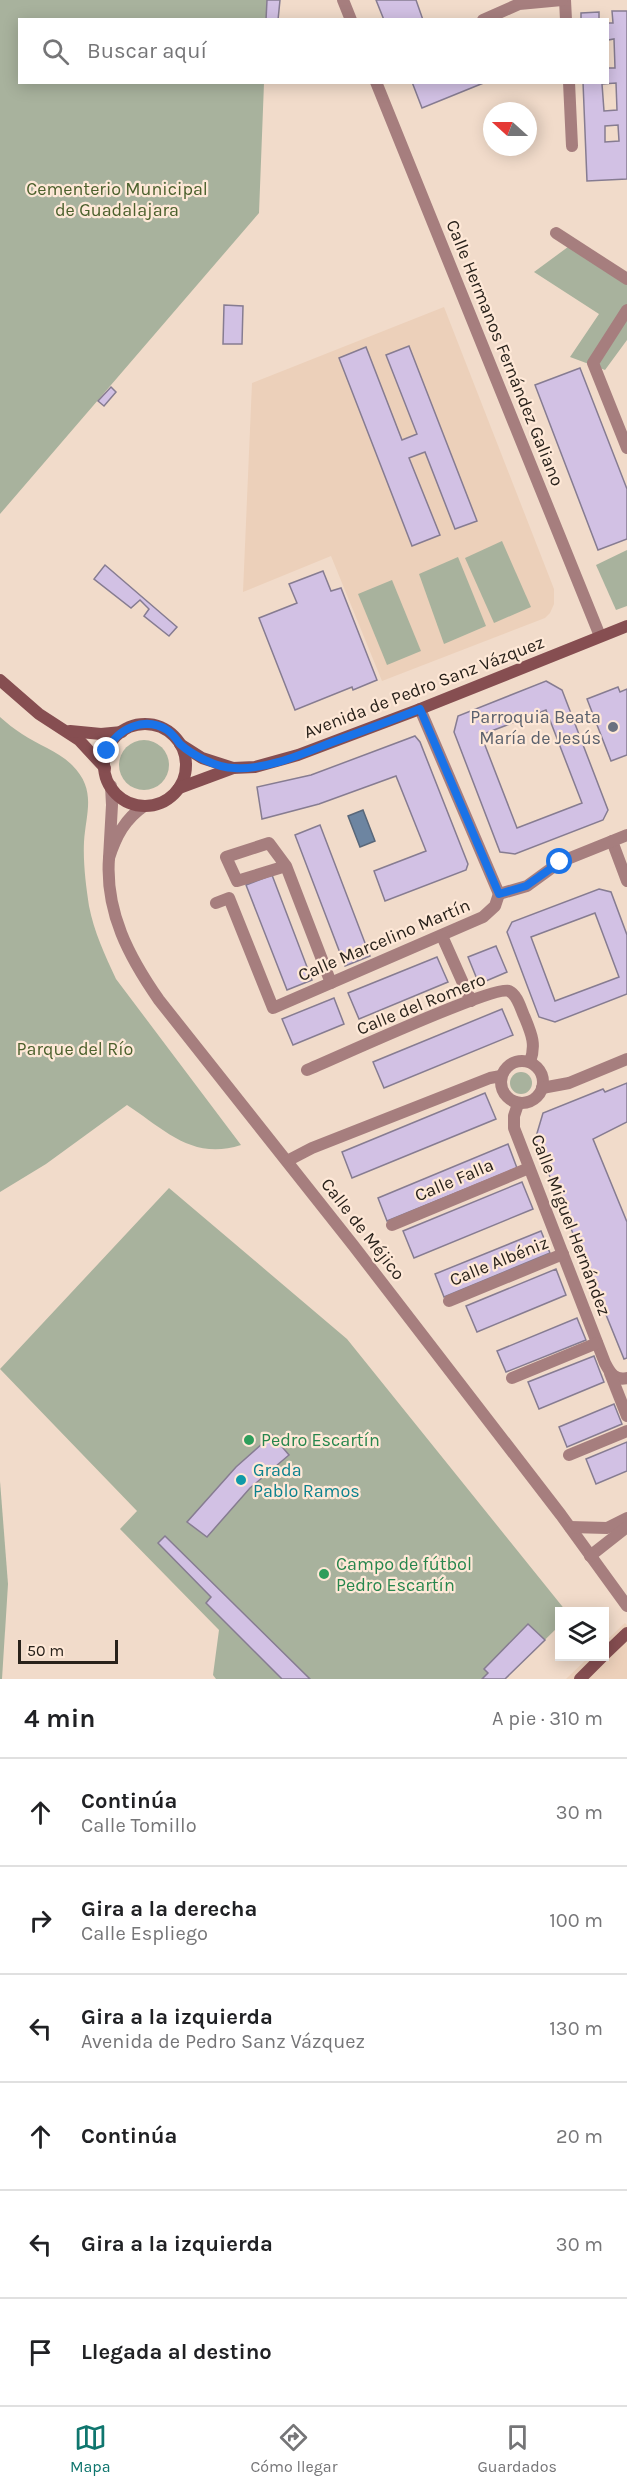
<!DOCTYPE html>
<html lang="es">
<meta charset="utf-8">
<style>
body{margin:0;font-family:Karla,sans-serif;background:#f2f2f2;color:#202124}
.controls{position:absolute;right:18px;bottom:18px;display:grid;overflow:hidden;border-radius:0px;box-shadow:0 3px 15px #0003}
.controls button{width:54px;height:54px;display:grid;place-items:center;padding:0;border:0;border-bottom:2px solid #e0e0e0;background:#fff;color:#202124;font:30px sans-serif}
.compass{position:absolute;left:483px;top:102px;width:54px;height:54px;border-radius:50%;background:#fff;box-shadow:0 3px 15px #0003;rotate:291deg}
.scale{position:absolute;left:18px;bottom:15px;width:100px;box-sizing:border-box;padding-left:6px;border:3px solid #29221b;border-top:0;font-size:16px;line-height:21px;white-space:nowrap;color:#29221b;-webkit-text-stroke:4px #fee8d7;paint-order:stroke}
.stop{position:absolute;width:18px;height:18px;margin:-14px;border:4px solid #1a73e8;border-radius:50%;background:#fff}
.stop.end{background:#1a73e8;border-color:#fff;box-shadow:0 2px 6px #0008}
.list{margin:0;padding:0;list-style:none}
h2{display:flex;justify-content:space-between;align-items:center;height:78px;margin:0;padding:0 24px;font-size:26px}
h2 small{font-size:20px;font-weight:400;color:#757577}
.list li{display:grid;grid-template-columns:39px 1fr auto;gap:18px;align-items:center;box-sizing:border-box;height:108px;padding:0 24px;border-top:2px solid #e0e0e0}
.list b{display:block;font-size:22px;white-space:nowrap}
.list p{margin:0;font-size:20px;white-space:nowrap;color:#757577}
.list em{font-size:20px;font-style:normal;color:#757577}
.icon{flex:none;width:33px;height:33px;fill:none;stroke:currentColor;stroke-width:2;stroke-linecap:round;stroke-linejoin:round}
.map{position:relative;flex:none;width:627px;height:1679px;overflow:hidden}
.search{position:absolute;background:#fff;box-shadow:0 3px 15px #0003;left:18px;right:18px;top:18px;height:66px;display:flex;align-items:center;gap:15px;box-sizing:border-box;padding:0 21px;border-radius:0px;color:#757577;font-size:22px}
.sheet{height:726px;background:#fff}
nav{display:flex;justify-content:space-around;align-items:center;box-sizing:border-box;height:84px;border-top:2px solid #e0e0e0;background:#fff;font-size:16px;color:#757577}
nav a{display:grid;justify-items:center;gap:3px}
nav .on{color:#0f766e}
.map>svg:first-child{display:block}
.built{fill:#ecd0ba}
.green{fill:#a8b29d}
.water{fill:#6d85a1;stroke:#596779;stroke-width:1.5}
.building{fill:#d2c1e4;stroke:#867c91;stroke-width:1.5;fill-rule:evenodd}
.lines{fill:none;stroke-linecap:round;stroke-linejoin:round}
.street{stroke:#a67e7e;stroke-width:12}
.secondary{stroke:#864e51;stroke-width:12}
.route{stroke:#1a73e8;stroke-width:8}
.worship-dot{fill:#6b7280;stroke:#fee8d7;stroke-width:2}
.leisure-dot{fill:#2e9e5b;stroke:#fee8d7;stroke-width:2}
.culture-dot{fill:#0f9aa8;stroke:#fee8d7;stroke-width:2}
.labels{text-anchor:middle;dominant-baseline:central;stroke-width:4.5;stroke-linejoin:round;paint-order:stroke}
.park-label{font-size:18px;fill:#4b602c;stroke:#fee8d7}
.street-label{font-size:18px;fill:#29221b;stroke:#fee8d7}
.worship-label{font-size:18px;fill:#5b616d;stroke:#fee8d7;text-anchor:end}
.leisure-label{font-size:18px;fill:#27864d;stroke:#fee8d7;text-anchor:start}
.culture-label{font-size:18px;fill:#0d838f;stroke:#fee8d7;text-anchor:start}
</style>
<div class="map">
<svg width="627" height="1679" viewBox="0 0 627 1679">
<rect width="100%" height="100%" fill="#f1dbca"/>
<g class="built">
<polygon points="444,307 554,589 554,604 550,613 545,618 382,681 331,556 243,592 252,383"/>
<polygon points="625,1623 627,1625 627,1679 566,1679 589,1657 604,1656 605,1642"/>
</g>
<g class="green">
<polygon points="0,0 267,0 266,19 20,20 20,82 264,83 259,213 0,514"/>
<polygon points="572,244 627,277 627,340 605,370 570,357 599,314 534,272"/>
<polygon points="502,541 531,607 494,623 465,558"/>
<polygon points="627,550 627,606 616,610 596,565"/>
<polygon points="458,557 486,626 444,644 419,574"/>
<polygon points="392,580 421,651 387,665 358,594"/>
<path d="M 0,717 C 7,723 14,729 22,734 C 38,745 58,751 72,765 C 97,790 86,812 84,842 C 83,863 86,886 89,906 C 94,932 105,955 116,979 L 241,1145 C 192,1161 164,1129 127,1105 L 46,1164 L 0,1192 Z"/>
<circle cx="144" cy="765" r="25"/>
<circle cx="521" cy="1083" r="11"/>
<polygon points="169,1188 347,1339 566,1611 560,1612 559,1626 505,1679 216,1679 213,1675 219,1630 120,1529 137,1511 0,1369"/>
<polygon points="0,1481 8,1584 2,1679 0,1679"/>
</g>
<polygon class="water" points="363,810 375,841 360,847 348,816"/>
<g class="building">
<polygon points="267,0 280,0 278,20 266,20"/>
<polygon points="376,0 416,0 423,20 384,20"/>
<path d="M 612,11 L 627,11 L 627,179 L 587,181 L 583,82 L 608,82 L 608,68 L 615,68 L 614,39 L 608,40 L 608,23 L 613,23 ZM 616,83 L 617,110 L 604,111 L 602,84 ZM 618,125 L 619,141 L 605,142 L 605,126 Z"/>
<polygon points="599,12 599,20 581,20 581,13"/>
<polygon points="412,82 486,82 422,108"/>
<polygon points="224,305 243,306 242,344 223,344"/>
<polygon points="409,346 477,521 455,529 425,452 409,458 440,535 412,546 339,358 366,347 402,440 417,434 386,355"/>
<polygon points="580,368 627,489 627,539 598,550 535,385"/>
<polygon points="111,387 116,392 104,406 98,401"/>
<polygon points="105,565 177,627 169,636 144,616 149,609 140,600 131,608 94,579"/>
<polygon points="323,571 331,591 341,588 377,680 353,690 352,687 295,710 259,618 297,603 289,584"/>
<path d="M 546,681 L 562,690 L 608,810 L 603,820 L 515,854 L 500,852 L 454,732 L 458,716 ZM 546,710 L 582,803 L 517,828 L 481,735 Z"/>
<polygon points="618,687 620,692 627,689 627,755 611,761 587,699"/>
<polygon points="415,736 420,742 468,864 466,870 385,901 374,871 426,851 396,776 319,804 262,819 257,787 311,775"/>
<polygon points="320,825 370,956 345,966 295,835"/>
<polygon points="272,875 312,980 287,990 246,885"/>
<path d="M 599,889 L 611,892 L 627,935 L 627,994 L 555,1022 L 539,1017 L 507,932 L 512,922 ZM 595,913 L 619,977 L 555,1001 L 531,937 Z"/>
<polygon points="496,946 507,972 479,984 468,957"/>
<polygon points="437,957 448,982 359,1019 348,993"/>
<polygon points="334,998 344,1024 293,1045 282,1019"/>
<polygon points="502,1009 513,1035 384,1088 373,1062"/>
<polygon points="627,1083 627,1122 593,1139 627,1222 627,1358 624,1359 535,1140 543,1113 603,1089 605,1092"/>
<polygon points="485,1093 496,1119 352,1178 342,1152"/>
<polygon points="508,1144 517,1168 387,1221 378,1198"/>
<polygon points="522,1182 533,1209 414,1258 403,1231"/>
<polygon points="541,1231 550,1253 444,1297 435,1274"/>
<polygon points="556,1269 566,1295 477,1332 466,1306"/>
<polygon points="577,1318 586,1340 506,1372 497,1351"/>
<polygon points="594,1356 604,1382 539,1409 528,1382"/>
<polygon points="614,1404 622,1424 567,1447 559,1427"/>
<polygon points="272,1435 289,1455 250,1488 207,1537 187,1522 236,1467"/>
<polygon points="627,1442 627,1471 596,1484 586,1459"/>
<polygon points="165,1536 310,1679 282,1679 206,1603 211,1597 158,1543"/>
<polygon points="528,1624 545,1640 505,1679 482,1679 488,1673 484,1669"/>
</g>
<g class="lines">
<g class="street">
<polyline points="343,0 351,20"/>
<polyline points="565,0 566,20"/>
<polyline points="483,20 519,4 562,0"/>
<polyline points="376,82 600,636"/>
<polyline points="569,82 572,146"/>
<polyline points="556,233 627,279"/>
<polyline points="627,310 593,363 627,448"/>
<polyline points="420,709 499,894"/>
<path d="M 111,786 L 112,805 L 109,858 C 116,836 125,819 144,806"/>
<polyline points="612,841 627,881"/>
<path d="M 109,858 C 105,912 129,957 159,1000 L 353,1245 L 561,1515 L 627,1606"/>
<polyline points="286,866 269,843 226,857 237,881 286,866 331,983"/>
<polyline points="499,894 527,886 560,862 627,835"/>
<polyline points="216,903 229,898 273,1008 483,917 495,906 499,894"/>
<polyline points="442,936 471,1001"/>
<circle cx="522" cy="1082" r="21"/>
<path d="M 307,1070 C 334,1059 493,985 509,991 C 518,995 521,1010 525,1018 C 532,1035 536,1045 530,1062"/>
<polyline points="542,1088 569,1083 627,1059"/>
<path d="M 518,1104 L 514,1116 L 514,1128 L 605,1363 C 610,1373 615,1381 627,1378"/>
<polyline points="287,1161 312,1148 490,1078 501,1076"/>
<polyline points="392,1225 529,1168"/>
<polyline points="449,1301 563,1254"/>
<polyline points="610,1373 627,1416"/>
<polyline points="512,1378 597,1343"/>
<polyline points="569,1455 627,1431"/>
<polyline points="570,1527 607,1528 627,1518"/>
<polyline points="590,1556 627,1527"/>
</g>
<g class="secondary">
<polyline points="0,680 39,714 79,740 105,768"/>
<circle cx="145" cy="765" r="41"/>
<polyline points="70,731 101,734 122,732"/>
<polyline points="180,744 202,758 233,768"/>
<polyline points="179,788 233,768 255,767 298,755 420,709 627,626"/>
<polyline points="604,1655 627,1633"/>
<polyline points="580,1679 603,1656"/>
</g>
</g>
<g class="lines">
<path class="route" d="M 107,751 C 117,728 145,716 167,730 C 173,734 176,739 180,744 C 192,755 217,768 234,768 C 266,770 300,755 330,743 C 360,732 390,721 420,709 L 499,894 L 526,886 L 560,862"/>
</g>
<circle class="worship-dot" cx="613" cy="727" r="6"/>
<g class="leisure-dot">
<circle cx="249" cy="1440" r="6"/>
<circle cx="324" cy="1574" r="6"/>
</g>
<circle class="culture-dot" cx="241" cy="1480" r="6"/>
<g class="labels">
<g class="park-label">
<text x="117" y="189">Cementerio Municipal<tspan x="117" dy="21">de Guadalajara</tspan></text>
<text x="75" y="1049">Parque del Río</text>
</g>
<g class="street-label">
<text transform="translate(505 353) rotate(68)">Calle Hermanos Fernández Galiano</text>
<text transform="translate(424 687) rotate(-21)">Avenida de Pedro Sanz Vázquez</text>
<text transform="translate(384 940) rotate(-23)">Calle Marcelino Martín</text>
<text transform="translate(421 1004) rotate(-22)">Calle del Romero</text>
<text transform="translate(454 1180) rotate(-23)">Calle Falla</text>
<text transform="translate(571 1225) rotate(69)">Calle Miguel Hernández</text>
<text transform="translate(363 1229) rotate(52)">Calle de Méjico</text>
<text transform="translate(499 1261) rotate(-22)">Calle Albéniz</text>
</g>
<g class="worship-label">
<text x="601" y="717">Parroquia Beata<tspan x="601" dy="21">María de Jesús</tspan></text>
</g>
<g class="leisure-label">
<text x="261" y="1440">Pedro Escartín</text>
<text x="336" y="1564">Campo de fútbol<tspan x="336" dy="21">Pedro Escartín</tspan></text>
</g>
<g class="culture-label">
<text x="253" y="1470">Grada<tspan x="253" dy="21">Pablo Ramos</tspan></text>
</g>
</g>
</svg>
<div class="controls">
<button><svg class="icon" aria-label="layers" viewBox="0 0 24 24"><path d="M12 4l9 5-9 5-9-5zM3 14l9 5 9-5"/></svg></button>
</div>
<svg class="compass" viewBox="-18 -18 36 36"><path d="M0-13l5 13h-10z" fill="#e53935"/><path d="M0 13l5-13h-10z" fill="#757577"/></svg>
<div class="scale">50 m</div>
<div class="stop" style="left:560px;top:862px"></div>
<div class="stop end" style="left:107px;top:751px"></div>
<div class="search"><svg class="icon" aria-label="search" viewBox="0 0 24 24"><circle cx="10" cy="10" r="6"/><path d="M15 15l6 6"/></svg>Buscar aquí</div>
</div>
<section class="sheet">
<h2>4 min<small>A pie · 310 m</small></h2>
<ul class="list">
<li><svg class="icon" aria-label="ahead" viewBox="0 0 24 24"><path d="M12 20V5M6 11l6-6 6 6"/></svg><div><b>Continúa</b><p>Calle Tomillo</p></div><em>30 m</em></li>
<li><svg class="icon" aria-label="right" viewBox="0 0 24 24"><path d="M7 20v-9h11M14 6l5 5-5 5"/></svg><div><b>Gira a la derecha</b><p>Calle Espliego</p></div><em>100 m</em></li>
<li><svg class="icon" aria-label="left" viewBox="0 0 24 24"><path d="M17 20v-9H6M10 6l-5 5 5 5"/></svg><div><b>Gira a la izquierda</b><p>Avenida de Pedro Sanz Vázquez</p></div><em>130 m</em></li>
<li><svg class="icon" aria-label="ahead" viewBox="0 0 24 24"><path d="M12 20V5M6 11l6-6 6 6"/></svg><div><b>Continúa</b></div><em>20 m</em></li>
<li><svg class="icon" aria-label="left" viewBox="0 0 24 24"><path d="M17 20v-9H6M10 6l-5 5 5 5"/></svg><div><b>Gira a la izquierda</b></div><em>30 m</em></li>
<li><svg class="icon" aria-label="arrive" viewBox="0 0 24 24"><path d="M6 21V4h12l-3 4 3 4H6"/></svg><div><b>Llegada al destino</b></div></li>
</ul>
</section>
<nav>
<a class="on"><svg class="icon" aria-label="map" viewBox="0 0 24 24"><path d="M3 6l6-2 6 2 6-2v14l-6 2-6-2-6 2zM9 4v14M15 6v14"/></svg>Mapa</a>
<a><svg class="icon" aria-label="directions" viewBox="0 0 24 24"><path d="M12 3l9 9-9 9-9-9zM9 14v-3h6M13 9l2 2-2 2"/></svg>Cómo llegar</a>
<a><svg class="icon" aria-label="saved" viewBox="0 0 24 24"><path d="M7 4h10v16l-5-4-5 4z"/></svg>Guardados</a>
</nav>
